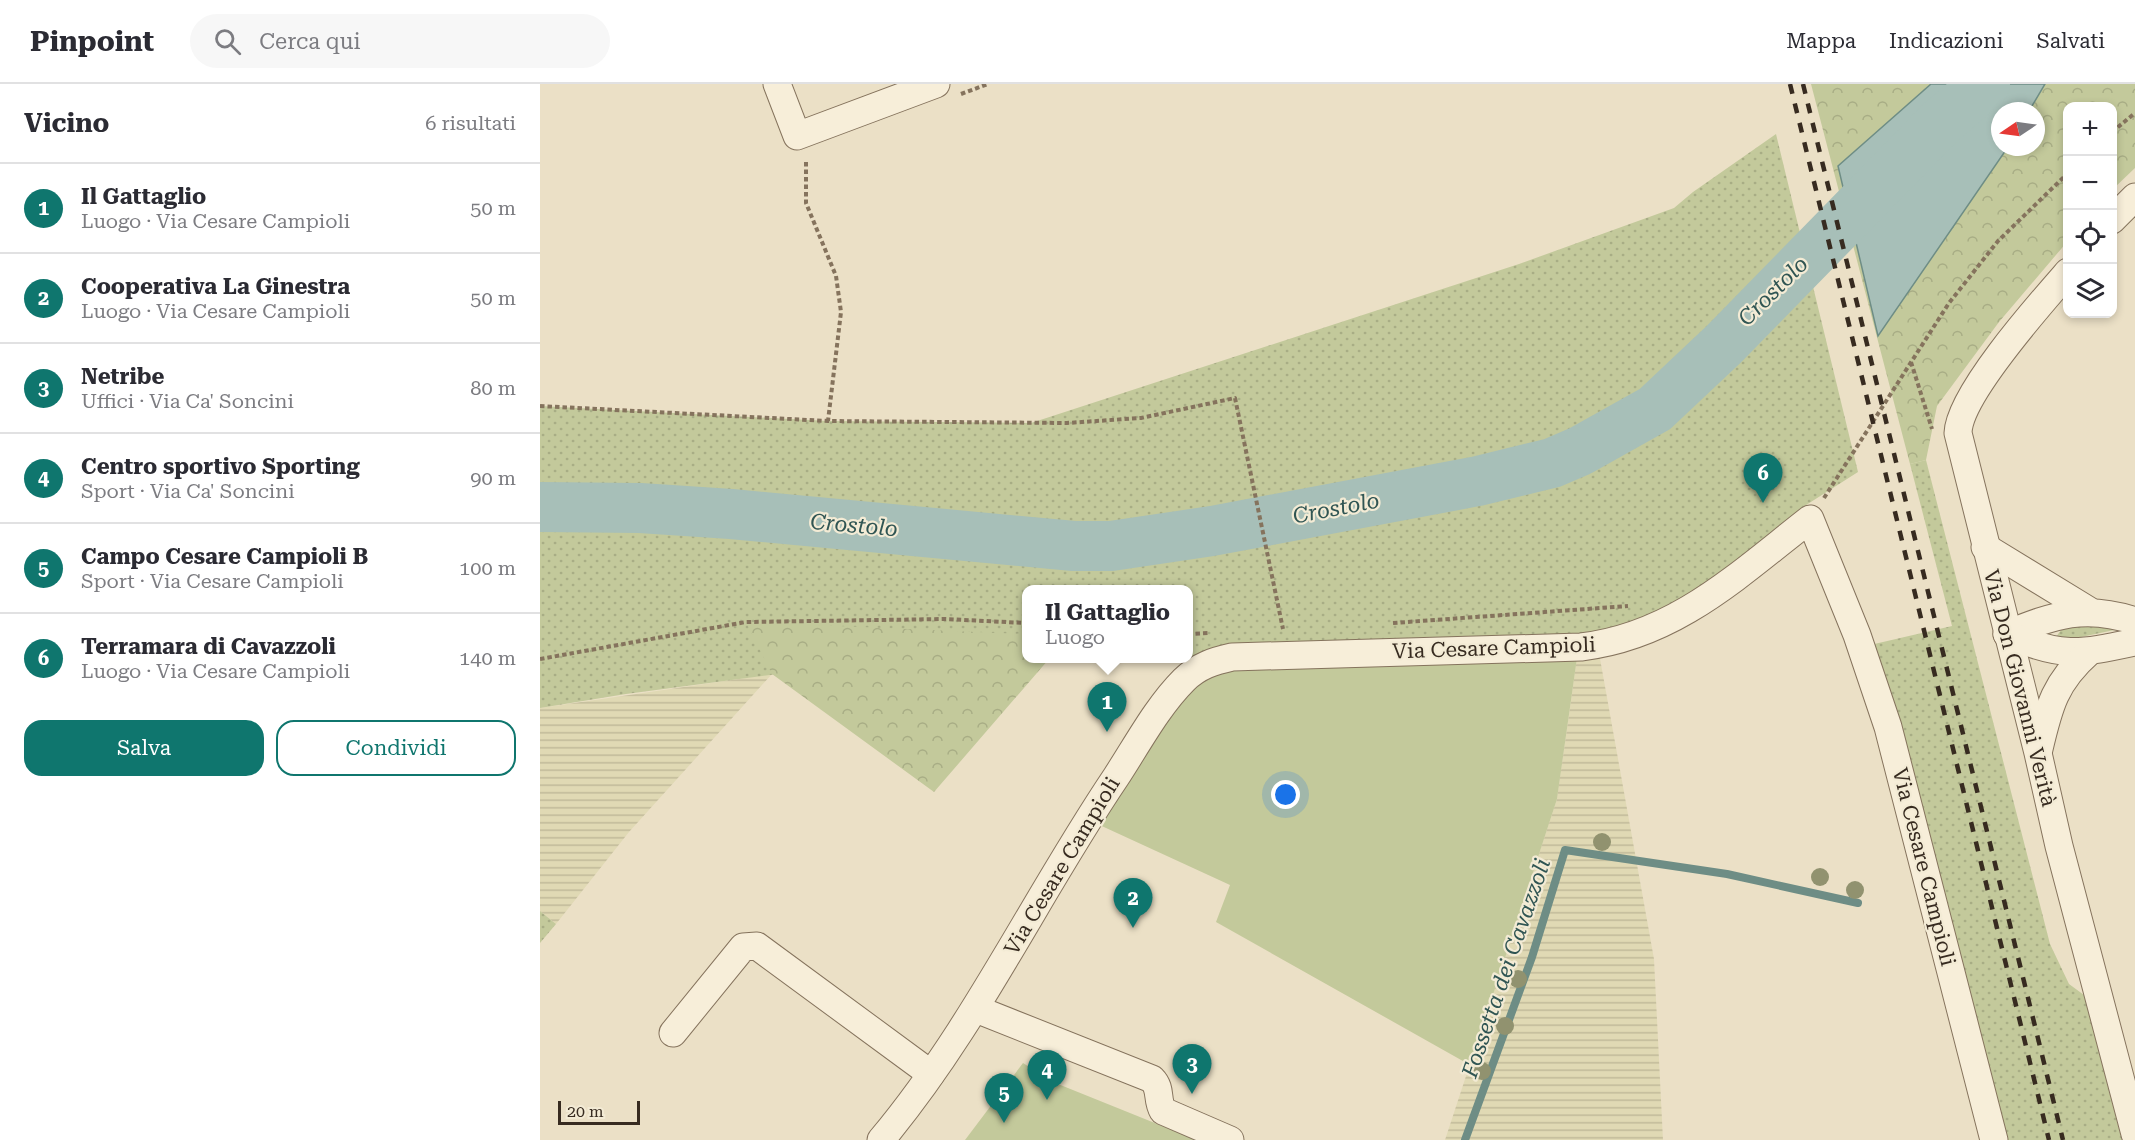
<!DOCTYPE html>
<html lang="it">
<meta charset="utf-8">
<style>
body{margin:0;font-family:"Roboto Serif",serif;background:#f7f7f7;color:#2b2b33}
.controls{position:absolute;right:18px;top:18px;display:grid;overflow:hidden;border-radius:12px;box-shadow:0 3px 9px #0003}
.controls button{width:54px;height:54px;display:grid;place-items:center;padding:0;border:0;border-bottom:2px solid #e1e1e2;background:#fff;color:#2b2b33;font:30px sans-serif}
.compass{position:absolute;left:1451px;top:18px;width:54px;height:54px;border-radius:50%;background:#fff;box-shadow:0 3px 9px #0003;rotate:257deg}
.scale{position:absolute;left:18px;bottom:15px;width:82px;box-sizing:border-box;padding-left:6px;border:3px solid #372b20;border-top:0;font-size:16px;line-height:21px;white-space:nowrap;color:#372b20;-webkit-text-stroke:4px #f3ebd5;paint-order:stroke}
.you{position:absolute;left:746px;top:711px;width:21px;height:21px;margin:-15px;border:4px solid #fff;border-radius:50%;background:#1a73e8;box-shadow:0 0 0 9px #1a73e833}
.badge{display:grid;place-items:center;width:39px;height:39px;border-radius:50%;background:#0f766e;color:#fff;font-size:20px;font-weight:700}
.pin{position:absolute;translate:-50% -50px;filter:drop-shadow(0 2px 3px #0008)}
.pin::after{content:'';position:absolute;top:32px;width:21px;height:18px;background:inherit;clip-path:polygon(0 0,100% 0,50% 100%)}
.popup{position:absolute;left:482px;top:501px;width:171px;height:78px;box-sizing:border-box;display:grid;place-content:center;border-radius:12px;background:#fff;filter:drop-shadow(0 2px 4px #0005);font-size:20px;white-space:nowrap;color:#7c7c81}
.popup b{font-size:22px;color:#2b2b33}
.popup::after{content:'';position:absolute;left:50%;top:100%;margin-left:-12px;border:12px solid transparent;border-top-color:#fff}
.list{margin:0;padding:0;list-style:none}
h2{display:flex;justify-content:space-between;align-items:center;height:78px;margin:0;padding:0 24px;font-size:26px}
h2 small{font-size:20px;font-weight:400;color:#7c7c81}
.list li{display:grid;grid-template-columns:39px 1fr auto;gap:18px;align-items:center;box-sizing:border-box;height:90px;padding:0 24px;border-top:2px solid #e1e1e2}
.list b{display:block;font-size:22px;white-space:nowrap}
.list p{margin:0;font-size:20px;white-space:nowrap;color:#7c7c81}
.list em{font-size:20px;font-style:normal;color:#7c7c81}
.actions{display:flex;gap:12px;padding:18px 24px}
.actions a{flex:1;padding:14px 0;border:2px solid #0f766e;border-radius:18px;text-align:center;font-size:21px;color:#0f766e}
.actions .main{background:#0f766e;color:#fff}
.icon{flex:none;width:33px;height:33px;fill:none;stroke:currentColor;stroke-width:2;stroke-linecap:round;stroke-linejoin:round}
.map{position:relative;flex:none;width:1595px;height:1056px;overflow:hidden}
header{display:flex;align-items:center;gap:36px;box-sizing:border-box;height:84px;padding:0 30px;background:#fff;border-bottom:2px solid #e1e1e2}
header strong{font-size:28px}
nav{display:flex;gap:33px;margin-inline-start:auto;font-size:21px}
.search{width:420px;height:54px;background:#f7f7f7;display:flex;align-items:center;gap:15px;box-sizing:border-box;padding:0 21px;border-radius:33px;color:#7c7c81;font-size:22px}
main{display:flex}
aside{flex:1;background:#fff}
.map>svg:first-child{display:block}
.farmland{fill:url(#farmland-rules)}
.grass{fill:url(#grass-dots)}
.forest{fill:url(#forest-crowns)}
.garden{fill:#c3c99b}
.water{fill:#a7bfb8;stroke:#6e8d85;stroke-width:1.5}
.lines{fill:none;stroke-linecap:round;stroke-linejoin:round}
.stream{stroke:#6e8d85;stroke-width:8}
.river{stroke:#a7bfb8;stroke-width:50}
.street-casing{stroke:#85735d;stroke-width:29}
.path{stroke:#85735d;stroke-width:4;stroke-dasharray:4.5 3;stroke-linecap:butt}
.street{stroke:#f7eed9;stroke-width:27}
.rail{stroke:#372b20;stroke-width:4.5;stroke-dasharray:10 10;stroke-linecap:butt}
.tree{fill:#91926f}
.labels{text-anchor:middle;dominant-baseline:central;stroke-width:4.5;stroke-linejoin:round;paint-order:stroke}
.street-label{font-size:21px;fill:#372b20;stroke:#f3ebd5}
.water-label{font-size:22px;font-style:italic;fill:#305553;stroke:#f3ebd5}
</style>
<header>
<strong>Pinpoint</strong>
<div class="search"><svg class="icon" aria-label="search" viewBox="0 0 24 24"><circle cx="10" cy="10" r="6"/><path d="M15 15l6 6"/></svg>Cerca qui</div>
<nav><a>Mappa</a><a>Indicazioni</a><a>Salvati</a></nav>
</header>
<main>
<aside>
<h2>Vicino<small>6 risultati</small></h2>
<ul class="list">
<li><span class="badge">1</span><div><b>Il Gattaglio</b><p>Luogo · Via Cesare Campioli</p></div><em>50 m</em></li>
<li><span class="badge">2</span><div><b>Cooperativa La Ginestra</b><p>Luogo · Via Cesare Campioli</p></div><em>50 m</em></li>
<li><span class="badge">3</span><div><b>Netribe</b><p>Uffici · Via Ca' Soncini</p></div><em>80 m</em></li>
<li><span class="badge">4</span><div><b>Centro sportivo Sporting</b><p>Sport · Via Ca' Soncini</p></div><em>90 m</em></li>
<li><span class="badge">5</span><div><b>Campo Cesare Campioli B</b><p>Sport · Via Cesare Campioli</p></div><em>100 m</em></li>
<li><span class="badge">6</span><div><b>Terramara di Cavazzoli</b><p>Luogo · Via Cesare Campioli</p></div><em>140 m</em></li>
</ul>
<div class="actions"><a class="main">Salva</a><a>Condividi</a></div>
</aside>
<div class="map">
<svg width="1595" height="1056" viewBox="0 0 1595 1056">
<defs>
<pattern id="farmland-rules" width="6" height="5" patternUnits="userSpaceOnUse" patternTransform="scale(1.5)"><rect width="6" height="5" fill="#e0d9b4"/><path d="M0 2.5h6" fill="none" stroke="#c1ba9a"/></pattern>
<pattern id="grass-dots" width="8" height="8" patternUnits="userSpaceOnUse" patternTransform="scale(1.5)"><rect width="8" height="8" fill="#c3c99b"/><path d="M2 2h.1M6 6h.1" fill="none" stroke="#a8ad85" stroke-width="1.8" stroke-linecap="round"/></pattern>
<pattern id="forest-crowns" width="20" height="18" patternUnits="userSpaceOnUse" patternTransform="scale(1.5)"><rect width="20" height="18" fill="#c3c99b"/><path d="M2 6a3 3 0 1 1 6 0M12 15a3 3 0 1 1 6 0" fill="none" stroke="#a8ad85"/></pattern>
</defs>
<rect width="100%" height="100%" fill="#ebe0c6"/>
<g class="farmland">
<polygon points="1059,569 1114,875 1123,1056 905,1056 1017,715 1037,574"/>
<polygon points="232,590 89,748 16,840 0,827 0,624"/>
</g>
<g class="grass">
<polygon points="1236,50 1318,388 1263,423 1177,496 1078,551 660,577 645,575 648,574 648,506 486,506 486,557 86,610 0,624 0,322 288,337 491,339 979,180 1134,124 1153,108"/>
<polygon points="1386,376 1510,860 1529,900 1544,911 1582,1056 1460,1056 1330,561 1412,542 1370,380"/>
<polygon points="1539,539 1579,545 1527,556 1516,553 1521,546"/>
<polygon points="0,827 16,840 0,859"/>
</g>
<g class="forest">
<polygon points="1271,0 1391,0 1298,82 1338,251 1468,63 1496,63 1496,27 1489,27 1505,0 1595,0 1595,84 1573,105 1572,22 1528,22 1527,158 1459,238 1397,322 1386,376 1370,380"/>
<polygon points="206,538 486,550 486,574 509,575 394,708 232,590"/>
</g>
<g class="garden">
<polygon points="1037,574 1017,715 930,981 676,838 690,801 553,738 640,611 676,587"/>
<polygon points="483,979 513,998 657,1056 425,1056"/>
</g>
<polygon class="water" points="1391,0 1505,0 1489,27 1460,27 1460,63 1468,63 1338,252 1298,82"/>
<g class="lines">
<polyline class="stream" points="925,1056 992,873 1025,766 1187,790 1318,819"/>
<polyline class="river" points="0,423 100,424 191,430 534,462 571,462 672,447 938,397 1012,379 1040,367 1115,325 1184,260 1400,39 1445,0"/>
<defs>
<g id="street">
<polyline points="237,0 257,52 396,0"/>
<polyline points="1572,136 1595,113"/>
<path d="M 1528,188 C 1500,220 1419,311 1418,349 L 1498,669 L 1519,762 L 1595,1050"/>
<polyline points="1445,463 1548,526"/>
<path d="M 1467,550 C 1515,531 1545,520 1595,537"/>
<path d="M 1467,550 C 1521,574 1539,570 1595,558"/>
<path d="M 1499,665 C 1509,622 1515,598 1549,568"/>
<path d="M 436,925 L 612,995 C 622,1005 616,1015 623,1027 L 690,1056"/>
<polyline points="133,949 203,863 217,862 391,990"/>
<path d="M 341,1056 C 434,945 495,813 576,693 C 597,661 617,623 644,596 C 658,582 674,577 692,573 L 1041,563 C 1135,552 1198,491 1270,435 L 1317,551 L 1348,643 L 1454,1056"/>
</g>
</defs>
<use href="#street" class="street-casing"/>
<g class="path">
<polyline points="421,10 448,0"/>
<polyline points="1572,48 1595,29"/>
<polyline points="266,78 266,119 296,192 301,228 288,337"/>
<polyline points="1371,278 1392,345"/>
<polyline points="0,322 288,337 527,339 601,334 695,314 743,545"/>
<polyline points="1284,414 1409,219 1458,157 1528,89"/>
<polyline points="853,539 1088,522"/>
<polyline points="648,550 669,549"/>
<polyline points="0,575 206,538 406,535 486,539"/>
</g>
<use href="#street" class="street"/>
<g class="rail">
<polyline points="1250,0 1509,1056"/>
<polyline points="1263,0 1523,1056"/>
</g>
</g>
<g class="tree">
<circle cx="1062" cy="758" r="9"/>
<circle cx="1280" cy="793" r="9"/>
<circle cx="1315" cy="806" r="9"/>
<circle cx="978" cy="895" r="9"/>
<circle cx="965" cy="942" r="9"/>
<circle cx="942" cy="987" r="9"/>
</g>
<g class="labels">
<g class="street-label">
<text transform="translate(954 564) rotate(-2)">Via Cesare Campioli</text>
<text transform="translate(1480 604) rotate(76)">Via Don Giovanni Verità</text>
<text transform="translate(522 782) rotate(-59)">Via Cesare Campioli</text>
<text transform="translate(1384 783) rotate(76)">Via Cesare Campioli</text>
</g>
<g class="water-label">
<text transform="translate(1233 207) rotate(-45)">Crostolo</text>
<text transform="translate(796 424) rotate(-11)">Crostolo</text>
<text transform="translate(314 441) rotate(5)">Crostolo</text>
<text transform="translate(966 884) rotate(-71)">Fossetta dei Cavazzoli</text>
</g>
</g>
</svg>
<div class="controls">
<button>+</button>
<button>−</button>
<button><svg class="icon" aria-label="locate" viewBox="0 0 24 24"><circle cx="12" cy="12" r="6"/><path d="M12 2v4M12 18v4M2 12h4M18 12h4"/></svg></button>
<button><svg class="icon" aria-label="layers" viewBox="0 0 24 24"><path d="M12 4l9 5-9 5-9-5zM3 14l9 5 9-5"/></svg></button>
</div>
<svg class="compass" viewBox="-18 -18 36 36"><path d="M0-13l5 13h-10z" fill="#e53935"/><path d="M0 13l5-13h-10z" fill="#7c7c81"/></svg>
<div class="scale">20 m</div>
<div class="you"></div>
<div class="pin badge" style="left:567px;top:648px">1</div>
<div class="popup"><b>Il Gattaglio</b>Luogo</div>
<div class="pin badge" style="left:593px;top:844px">2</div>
<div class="pin badge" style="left:652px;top:1010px">3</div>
<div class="pin badge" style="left:507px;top:1016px">4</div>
<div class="pin badge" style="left:464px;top:1039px">5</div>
<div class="pin badge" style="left:1223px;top:419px">6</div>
</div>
</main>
